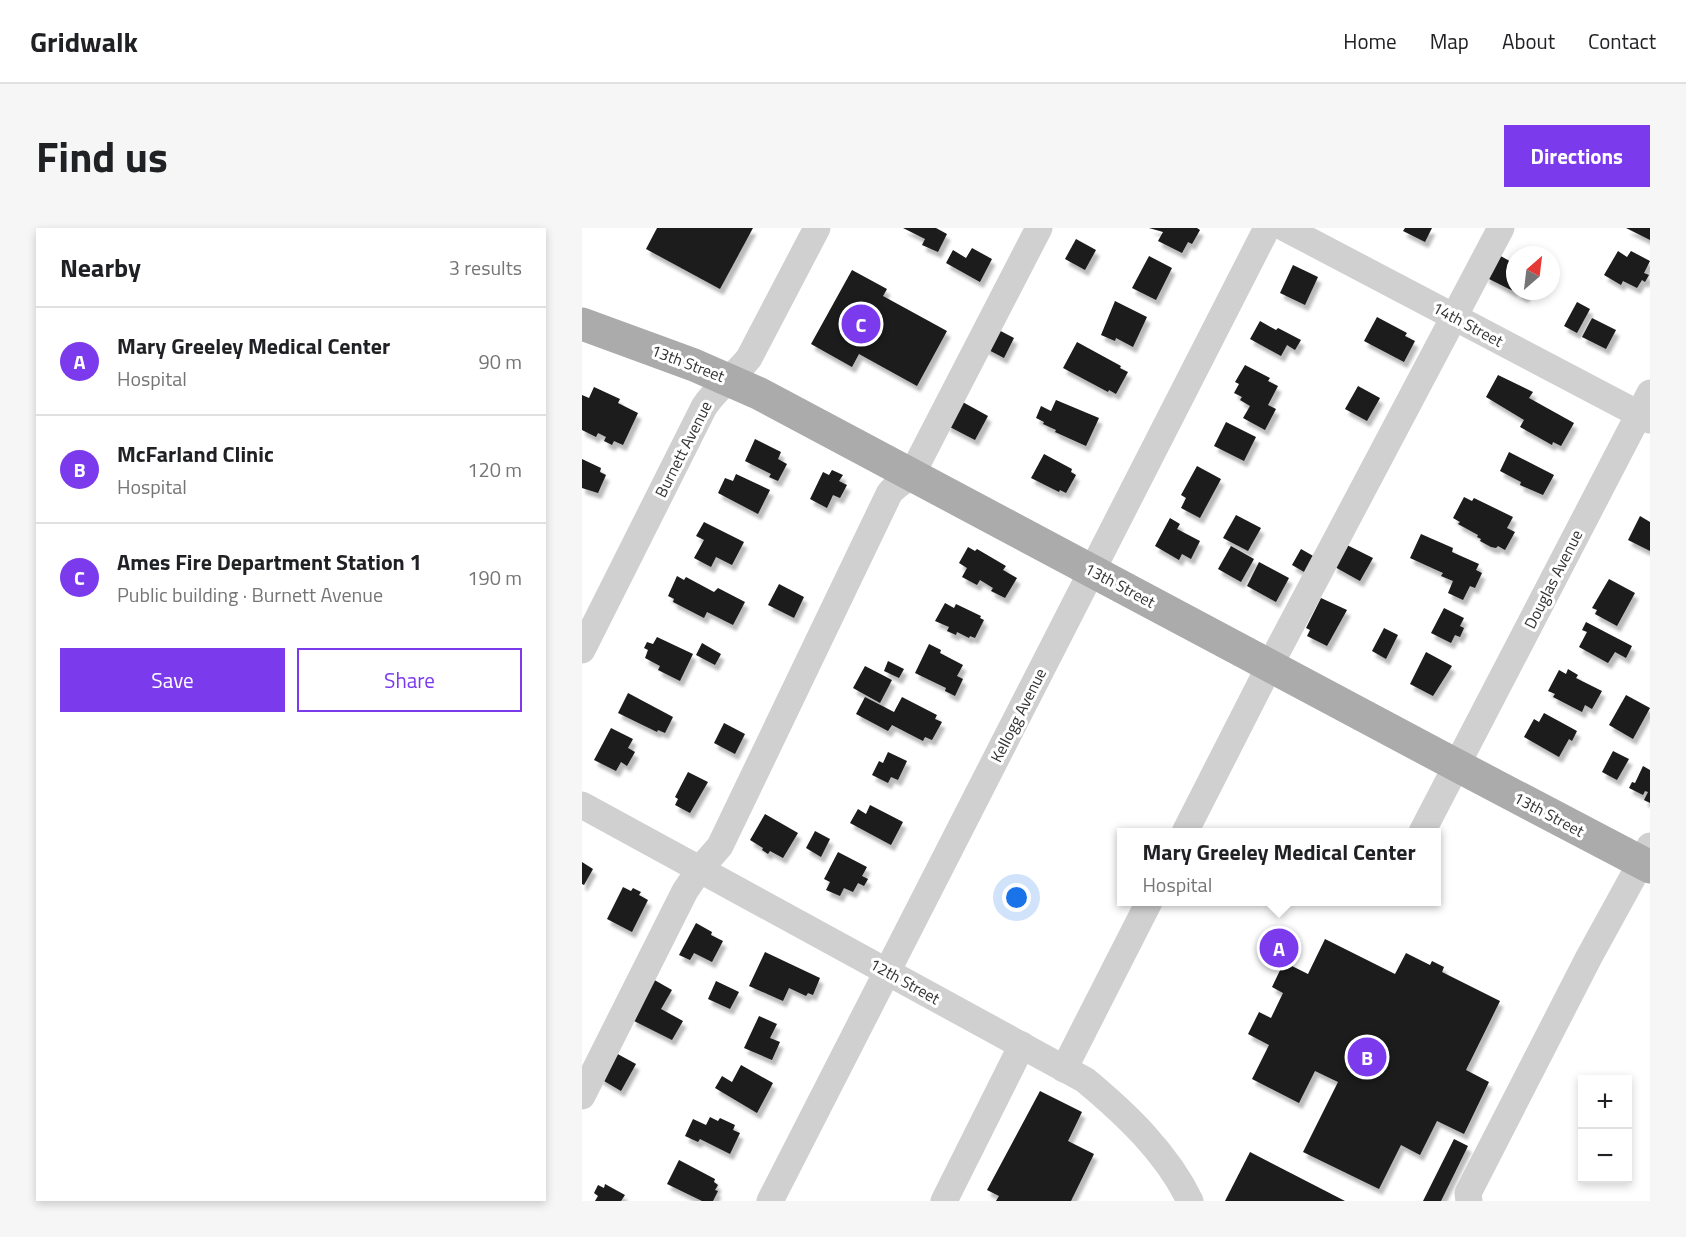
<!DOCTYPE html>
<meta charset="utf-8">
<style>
body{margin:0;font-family:"Titillium Web",sans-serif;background:#f6f6f6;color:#202124}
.controls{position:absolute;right:18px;bottom:18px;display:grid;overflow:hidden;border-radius:0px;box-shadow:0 3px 9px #0003}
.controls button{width:54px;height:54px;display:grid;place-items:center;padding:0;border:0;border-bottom:2px solid #e0e0e0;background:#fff;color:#202124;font:30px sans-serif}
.compass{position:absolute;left:924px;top:18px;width:54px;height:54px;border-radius:50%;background:#fff;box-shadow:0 3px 9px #0003;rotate:28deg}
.you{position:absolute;left:435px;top:670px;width:21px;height:21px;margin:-15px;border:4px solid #fff;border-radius:50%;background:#1a73e8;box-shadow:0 0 0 9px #1a73e833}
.badge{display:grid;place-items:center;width:39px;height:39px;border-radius:50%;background:#7c3aed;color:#fff;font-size:20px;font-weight:700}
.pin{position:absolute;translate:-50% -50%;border:3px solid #fff;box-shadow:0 2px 6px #0006}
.popup{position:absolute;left:535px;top:600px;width:324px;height:78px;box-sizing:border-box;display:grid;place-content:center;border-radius:0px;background:#fff;filter:drop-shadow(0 2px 4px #0005);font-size:20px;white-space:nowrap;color:#757577}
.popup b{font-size:22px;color:#202124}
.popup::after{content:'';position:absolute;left:50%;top:100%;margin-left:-12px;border:12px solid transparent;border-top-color:#fff}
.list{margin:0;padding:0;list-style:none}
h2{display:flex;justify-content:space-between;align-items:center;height:78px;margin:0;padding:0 24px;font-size:26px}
h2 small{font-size:20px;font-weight:400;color:#757577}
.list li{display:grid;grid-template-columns:39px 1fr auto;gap:18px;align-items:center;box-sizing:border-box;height:108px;padding:0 24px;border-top:2px solid #e0e0e0}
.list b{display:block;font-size:22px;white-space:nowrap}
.list p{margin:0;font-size:20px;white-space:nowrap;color:#757577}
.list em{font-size:20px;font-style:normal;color:#757577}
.actions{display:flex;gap:12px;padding:18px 24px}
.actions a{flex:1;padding:14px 0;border:2px solid #7c3aed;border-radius:0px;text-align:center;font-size:21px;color:#7c3aed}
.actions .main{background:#7c3aed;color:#fff}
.map{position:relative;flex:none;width:1068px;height:973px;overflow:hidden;border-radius:0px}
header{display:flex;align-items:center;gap:36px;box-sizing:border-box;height:84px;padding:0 30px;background:#fff;border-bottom:2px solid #e0e0e0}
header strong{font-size:28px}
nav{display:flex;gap:33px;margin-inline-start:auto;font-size:21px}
.intro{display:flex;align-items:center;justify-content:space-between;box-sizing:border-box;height:144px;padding:0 36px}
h1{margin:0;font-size:42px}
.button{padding:15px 27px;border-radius:0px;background:#7c3aed;color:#fff;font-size:21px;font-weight:700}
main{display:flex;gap:36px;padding:0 36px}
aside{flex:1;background:#fff;border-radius:0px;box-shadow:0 3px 9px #0003}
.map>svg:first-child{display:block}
.building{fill:#1a1a1a;filter:url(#shadow)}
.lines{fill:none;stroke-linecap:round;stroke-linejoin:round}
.minor{stroke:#d0d0d0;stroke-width:27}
.major{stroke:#ababab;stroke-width:33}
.labels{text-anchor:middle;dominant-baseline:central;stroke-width:6;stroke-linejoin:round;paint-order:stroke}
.street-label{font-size:16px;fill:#333;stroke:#fff}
</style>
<header>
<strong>Gridwalk</strong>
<nav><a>Home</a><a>Map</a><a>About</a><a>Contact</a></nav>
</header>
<div class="intro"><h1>Find us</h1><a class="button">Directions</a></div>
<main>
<aside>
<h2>Nearby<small>3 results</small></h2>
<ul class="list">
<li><span class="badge">A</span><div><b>Mary Greeley Medical Center</b><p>Hospital</p></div><em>90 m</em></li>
<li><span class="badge">B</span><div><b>McFarland Clinic</b><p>Hospital</p></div><em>120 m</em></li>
<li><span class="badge">C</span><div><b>Ames Fire Department Station 1</b><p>Public building · Burnett Avenue</p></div><em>190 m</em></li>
</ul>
<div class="actions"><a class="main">Save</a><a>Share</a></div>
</aside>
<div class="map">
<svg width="1068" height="973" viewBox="0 0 1068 973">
<defs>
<filter id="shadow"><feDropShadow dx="3.5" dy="6" stdDeviation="1.5" flood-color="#0004"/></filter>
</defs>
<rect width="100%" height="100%" fill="#fff"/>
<g class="building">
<polygon points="75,0 171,0 138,61 64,21"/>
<polygon points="321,0 354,0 365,6 356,24 340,17 343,11"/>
<polygon points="567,0 615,0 618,2 610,16 606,14 600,25 576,13 581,4"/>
<polygon points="823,0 850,0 843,14 821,3"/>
<polygon points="1044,0 1068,0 1068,12"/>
<polygon points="494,11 514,22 503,42 483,31"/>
<polygon points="390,20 410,31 398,54 364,35 371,22 384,30"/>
<polygon points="1036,23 1045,29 1049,23 1068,33 1062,45 1067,47 1063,54 1060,52 1055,60 1041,53 1039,57 1022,47"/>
<polygon points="915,26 933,36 933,63 946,63 943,69 903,49"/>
<polygon points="567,28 590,40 574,72 550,60"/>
<polygon points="711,37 736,49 723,77 698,65"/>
<polygon points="270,42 305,61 301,68 365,103 335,158 277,126 270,139 229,116"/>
<polygon points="533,73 565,89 551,119 534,110 533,113 519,107"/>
<polygon points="995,74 1008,81 995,105 982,98"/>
<polygon points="795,89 825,105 823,108 833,113 822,134 782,113"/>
<polygon points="1010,90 1034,102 1024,121 1000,109"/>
<polygon points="678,93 694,102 696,100 719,112 713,122 705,117 699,128 668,111"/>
<polygon points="409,98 432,110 422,130 399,118"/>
<polygon points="495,114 539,138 538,140 546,144 534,166 527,162 526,164 481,140"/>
<polygon points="663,137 688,150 686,153 696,158 686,177 694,181 683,202 661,190 668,178 658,172 660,169 652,165 657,156 653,154"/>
<polygon points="916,147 951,164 947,170 992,195 979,218 971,214 970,217 938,199 942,192 904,169"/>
<polygon points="776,158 798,170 785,193 763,181"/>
<polygon points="12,159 38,171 36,175 56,185 41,217 32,213 30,217 22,213 24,209 16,205 14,209 0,202 0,167 7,170"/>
<polygon points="377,172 406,188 393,212 364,197"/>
<polygon points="474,172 517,190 504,218 473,204 474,202 461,196 462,194 454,190 459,178 469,183"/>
<polygon points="644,194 674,209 662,233 632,218"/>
<polygon points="173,211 199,224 196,231 205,236 196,253 187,249 189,246 163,233"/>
<polygon points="927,224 972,247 961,267 938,257 939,254 918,243"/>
<polygon points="462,226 490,241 489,244 494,247 484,265 478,262 477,264 449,250"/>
<polygon points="0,231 19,240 18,244 24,247 16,265 0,260"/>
<polygon points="615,238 639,251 618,290 599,280 604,270 599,267"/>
<polygon points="250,242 261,247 257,253 265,257 258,270 251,267 245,280 228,271 241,244 247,247"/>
<polygon points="154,246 188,262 176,286 136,265 143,250 151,253"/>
<polygon points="882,269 890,273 892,270 931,289 925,300 933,304 923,322 916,318 914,320 909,319 898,313 899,311 895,309 896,307 876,296 878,294 871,290"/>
<polygon points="654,287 679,300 666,323 641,310"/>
<polygon points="1058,288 1068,294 1068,323 1046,312"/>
<polygon points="588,290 598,296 595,301 618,313 609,331 600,326 597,332 573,318"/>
<polygon points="122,294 162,314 150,337 134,329 129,339 112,330 122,312 114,308"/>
<polygon points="839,306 871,320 870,324 897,336 894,342 900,345 893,360 888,358 881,372 866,365 871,353 859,348 861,345 828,330"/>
<polygon points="763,316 791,330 778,353 751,338"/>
<polygon points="649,318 672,331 659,354 636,341"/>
<polygon points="386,319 393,323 395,321 424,338 421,342 435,350 423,370 409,363 411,360 398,352 395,357 380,349 385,340 377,335"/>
<polygon points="719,321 733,329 724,345 710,337"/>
<polygon points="677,334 707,350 694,374 665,358"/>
<polygon points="95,348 102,352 104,349 132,364 136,360 163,374 151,397 125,384 122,390 91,374 92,371 86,368"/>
<polygon points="1027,351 1053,365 1035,398 1013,386 1015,382 1010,380"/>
<polygon points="197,356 222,369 212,390 186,377"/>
<polygon points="739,370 765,382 745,418 725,408 728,402 724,400"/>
<polygon points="363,375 372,380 374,376 399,388 398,390 402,392 393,410 388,408 387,410 375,404 374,407 365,403 367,399 353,393"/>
<polygon points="862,380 882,390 878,398 882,400 878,409 873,407 869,415 849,405"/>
<polygon points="1004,394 1050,418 1044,430 1033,424 1026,435 997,419 1005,404 1000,402"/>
<polygon points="802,400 816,407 804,431 790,423"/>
<polygon points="75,409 111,426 98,453 76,442 78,438 63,430 66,422 62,420 65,414 71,416"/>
<polygon points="120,415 139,426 133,437 114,427"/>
<polygon points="347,416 359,422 358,425 381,437 375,448 381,451 373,468 363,463 364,460 333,445"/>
<polygon points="844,424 870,438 851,468 828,456"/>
<polygon points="306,433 322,441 317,450 302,443"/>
<polygon points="283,438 310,452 298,475 271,460"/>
<polygon points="986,441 996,447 994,450 1020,463 1010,481 1003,477 1000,484 971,469 973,466 966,463 977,442 984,446"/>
<polygon points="46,465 91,489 83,505 76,502 75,504 36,485"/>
<polygon points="1044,467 1068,480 1051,511 1027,497"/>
<polygon points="283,469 312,484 320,469 355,487 353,491 360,494 350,512 343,509 341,513 310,497 306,503 274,486"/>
<polygon points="962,485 995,503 990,513 987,511 977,529 942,509 952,491 957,494"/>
<polygon points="142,495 163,506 153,526 132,515"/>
<polygon points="29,500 51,511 46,520 53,524 45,538 39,534 34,543 12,532"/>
<polygon points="1031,523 1047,531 1035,552 1020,544"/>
<polygon points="306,524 325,533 316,552 309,549 306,555 290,547 297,533 301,535"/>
<polygon points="1061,538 1068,542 1068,575 1062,572 1066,564 1063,563 1061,567 1047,560 1050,554 1053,555"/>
<polygon points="106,544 126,554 108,585 93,577 96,571 93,569"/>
<polygon points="288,577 321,594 309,617 268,595 276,581 284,586"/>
<polygon points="183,586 216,605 201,630 188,623 186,626 180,622 181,620 168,612"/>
<polygon points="233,603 248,611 239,629 224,620"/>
<polygon points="256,624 285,639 280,648 286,651 282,658 276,655 271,664 262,660 258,668 244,662 248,654 242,651"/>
<polygon points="0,634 11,641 2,657 0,656"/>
<polygon points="41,659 49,663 51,660 59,664 57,667 66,672 50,704 25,691"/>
<polygon points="114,695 130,704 129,707 141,713 130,734 112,725 108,732 97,727"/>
<polygon points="743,711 813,746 824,725 848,737 850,733 862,739 860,744 918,773 884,842 907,854 882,906 855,893 838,927 819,917 797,961 721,924 756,854 733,843 717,875 670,851 687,817 666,806 677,784 689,790 701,765 690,759 702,734 726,746"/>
<polygon points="183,724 238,750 231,767 226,765 224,768 207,760 201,773 167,758"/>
<polygon points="69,750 90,762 79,781 101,793 90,812 50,792"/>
<polygon points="134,753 157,764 148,781 126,771"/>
<polygon points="177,788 195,796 188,810 198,814 190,832 162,820"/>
<polygon points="32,824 54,836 39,863 17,850"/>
<polygon points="159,837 191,855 175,885 133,860 140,848 150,854"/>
<polygon points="458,863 500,884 486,913 512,926 489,973 414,973 417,968 405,962"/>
<polygon points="128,889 136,893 138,890 153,897 151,902 158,905 148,926 118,911 116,914 103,908 111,891 124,897"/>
<polygon points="872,911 886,918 859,973 841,973"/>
<polygon points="668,924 763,973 643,973"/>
<polygon points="97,932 133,951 132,954 136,957 133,962 136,963 131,973 120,973 85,956"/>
<polygon points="23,956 43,967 39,973 13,973 16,968 12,965 16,957 22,960"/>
</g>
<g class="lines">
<g class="minor">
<polyline points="703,0 1068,192"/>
<path d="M 0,422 L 122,179 C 134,160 153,148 167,130 L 235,0"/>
<path d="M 0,577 L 503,852 C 544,886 585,925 608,973"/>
<polyline points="603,604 688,437 919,0"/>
<polyline points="840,604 1068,165"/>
<polyline points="482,841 567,674"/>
<path d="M 0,868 L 103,663 L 118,641 L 138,618 L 307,266 C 313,257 322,254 330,246 L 457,0"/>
<polyline points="188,973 685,0"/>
<polyline points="362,973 440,817"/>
<polyline points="887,973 886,965 1007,729 1068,618"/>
</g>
<polyline class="major" points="0,96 112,137 178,166 874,537 1068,639"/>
</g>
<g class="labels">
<g class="street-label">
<text transform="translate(886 96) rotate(28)">14th Street</text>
<text transform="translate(106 135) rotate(21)">13th Street</text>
<text transform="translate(101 221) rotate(-63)">Burnett Avenue</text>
<text transform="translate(971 351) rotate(-63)">Douglas Avenue</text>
<text transform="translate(538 357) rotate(28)">13th Street</text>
<text transform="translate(436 487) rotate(-63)">Kellogg Avenue</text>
<text transform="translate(967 586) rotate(28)">13th Street</text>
<text transform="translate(323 753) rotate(29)">12th Street</text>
</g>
</g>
</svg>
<div class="controls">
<button>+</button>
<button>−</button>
</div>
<svg class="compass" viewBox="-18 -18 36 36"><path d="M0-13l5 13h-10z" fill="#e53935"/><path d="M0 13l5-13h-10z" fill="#757577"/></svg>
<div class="you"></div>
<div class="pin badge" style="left:697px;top:720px">A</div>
<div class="popup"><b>Mary Greeley Medical Center</b>Hospital</div>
<div class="pin badge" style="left:785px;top:829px">B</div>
<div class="pin badge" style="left:279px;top:96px">C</div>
</div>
</main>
